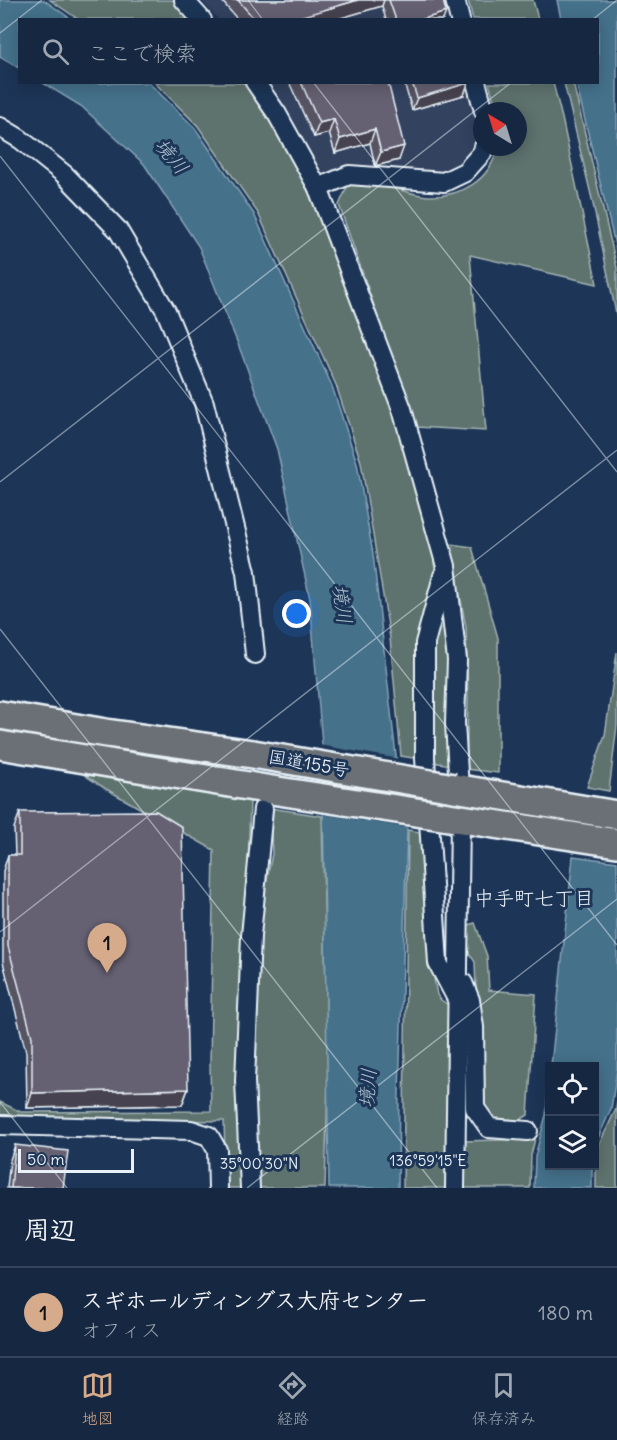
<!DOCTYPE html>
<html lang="ja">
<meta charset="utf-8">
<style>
body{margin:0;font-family:Delius,"Klee One",sans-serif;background:#23344c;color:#f1f3f6}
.controls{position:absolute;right:18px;bottom:18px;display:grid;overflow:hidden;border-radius:0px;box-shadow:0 3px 15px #0003}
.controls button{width:54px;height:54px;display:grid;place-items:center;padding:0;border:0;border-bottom:2px solid #35445a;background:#162841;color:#f1f3f6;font:30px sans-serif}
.compass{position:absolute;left:473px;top:102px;width:54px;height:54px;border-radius:50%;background:#162841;box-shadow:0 3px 15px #0003;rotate:322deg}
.scale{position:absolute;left:18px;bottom:15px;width:116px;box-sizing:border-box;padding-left:6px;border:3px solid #e8f1f8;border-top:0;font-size:16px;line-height:21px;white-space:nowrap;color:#e8f1f8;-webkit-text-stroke:4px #1d3557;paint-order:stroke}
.you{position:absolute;left:297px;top:614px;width:21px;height:21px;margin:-15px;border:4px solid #fff;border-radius:50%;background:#1a73e8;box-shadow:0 0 0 9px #1a73e833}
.badge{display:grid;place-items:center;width:39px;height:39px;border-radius:50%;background:#d6ab8b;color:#111;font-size:20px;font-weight:700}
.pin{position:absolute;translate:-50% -50px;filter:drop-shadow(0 2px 3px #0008)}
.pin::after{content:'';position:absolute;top:32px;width:21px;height:18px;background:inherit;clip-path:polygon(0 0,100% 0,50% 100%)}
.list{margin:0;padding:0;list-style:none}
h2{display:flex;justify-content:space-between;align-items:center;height:78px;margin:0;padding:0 24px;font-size:26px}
h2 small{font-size:20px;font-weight:400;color:#9ea6b1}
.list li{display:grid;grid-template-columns:39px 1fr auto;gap:18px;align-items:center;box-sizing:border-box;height:90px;padding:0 24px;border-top:2px solid #35445a}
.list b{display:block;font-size:22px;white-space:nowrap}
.list p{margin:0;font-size:20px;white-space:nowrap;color:#9ea6b1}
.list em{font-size:20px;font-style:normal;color:#9ea6b1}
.icon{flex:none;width:33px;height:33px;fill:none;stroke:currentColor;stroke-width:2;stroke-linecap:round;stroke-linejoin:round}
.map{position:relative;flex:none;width:617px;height:1188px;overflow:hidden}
.search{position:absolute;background:#162841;box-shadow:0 3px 15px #0003;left:18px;right:18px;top:18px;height:66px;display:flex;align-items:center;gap:15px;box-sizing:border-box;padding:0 21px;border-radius:0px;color:#9ea6b1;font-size:22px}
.sheet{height:168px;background:#162841}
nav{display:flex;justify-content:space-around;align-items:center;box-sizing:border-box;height:84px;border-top:2px solid #35445a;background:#162841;font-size:16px;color:#9ea6b1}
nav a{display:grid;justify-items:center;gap:3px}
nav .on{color:#d6ab8b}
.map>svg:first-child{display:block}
.built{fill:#33425f}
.green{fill:#5e736e;stroke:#a3b2b3;stroke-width:1.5}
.water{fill:#45718b;stroke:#86a4b7;stroke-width:1.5}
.pier{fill:#1d3557}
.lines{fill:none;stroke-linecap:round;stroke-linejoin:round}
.minor-casing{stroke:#e8f1f8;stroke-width:22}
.highway-casing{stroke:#e8f1f8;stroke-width:32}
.minor{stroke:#1d3557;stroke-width:18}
.highway{stroke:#6b6f75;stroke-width:27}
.highway-bridge-casing{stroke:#e8f1f8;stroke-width:32;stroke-linecap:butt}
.highway-bridge{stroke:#6b6f75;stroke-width:27}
.wall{fill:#575362;stroke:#e8f1f8;stroke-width:1.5}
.shaded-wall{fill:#474350;stroke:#e8f1f8;stroke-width:1.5}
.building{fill:#656072;stroke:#e8f1f8;stroke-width:1.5}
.ticks{fill:none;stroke:#e8f1f8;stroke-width:1.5;stroke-opacity:0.45}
.labels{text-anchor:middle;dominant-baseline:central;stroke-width:6;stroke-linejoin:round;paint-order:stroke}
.street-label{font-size:18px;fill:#e8f1f8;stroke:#1d3557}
.water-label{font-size:20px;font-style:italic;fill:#afc4d2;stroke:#1d3557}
.neighbourhood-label{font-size:20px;fill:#e8f1f8;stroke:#1d3557}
.ticks-label{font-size:15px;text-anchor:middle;fill:#e8f1f8;stroke:#1d3557;stroke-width:6;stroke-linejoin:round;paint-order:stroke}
</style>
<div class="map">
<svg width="617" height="1188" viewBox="0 0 617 1188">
<rect width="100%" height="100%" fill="#1d3557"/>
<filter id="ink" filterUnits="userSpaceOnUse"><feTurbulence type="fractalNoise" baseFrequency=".0167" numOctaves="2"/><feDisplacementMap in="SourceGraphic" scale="12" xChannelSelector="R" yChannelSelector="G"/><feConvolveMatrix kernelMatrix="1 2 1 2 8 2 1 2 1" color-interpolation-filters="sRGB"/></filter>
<g filter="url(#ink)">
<g class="built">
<polygon points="201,0 446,0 451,19 218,19"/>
<polygon points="266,83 467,83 478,124 473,150 460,165 440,173 347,167 320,175 284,107"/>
</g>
<g class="green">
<polygon points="50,0 173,0 192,19 78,19"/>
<polygon points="468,0 533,0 538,19 473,19"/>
<polygon points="155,83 245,83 287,145 321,220 397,418 432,544 436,579 419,759 401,756 390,638 361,462 336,385 258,213 198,126"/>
<path d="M 489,83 L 553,83 L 562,118 L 597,284 L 470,255 L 486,431 L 416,427 L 339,205 L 348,185 C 361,186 374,185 386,187 C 400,189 414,195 428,196 C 461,197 490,181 498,147 L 518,147 L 518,111 L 497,111 Z"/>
<polygon points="564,83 573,83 617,268 617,318 592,199"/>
<polygon points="450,544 472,547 498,638 498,773 466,769 468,702 466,627"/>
<polygon points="444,602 449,603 452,765 431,762 432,644"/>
<polygon points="617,652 617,725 609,791 587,787 605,735"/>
<polygon points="83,774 250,801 242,1079 246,1188 226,1188 224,1121 0,1118 0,1102 21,1112 211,1111 210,1062 214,850 106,789"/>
<polygon points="270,808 322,816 328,1080 325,1188 255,1188 250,1080 255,940 272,854"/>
<polygon points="408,830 425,833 431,962 437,995 441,1000 454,1009 449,1188 403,1188"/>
<polygon points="475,923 487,956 489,990 536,994 528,1115 515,1123 491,1120 480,1103 475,962 465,947 465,926"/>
<polygon points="617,1102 617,1188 596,1188 596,1151 616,1109"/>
<polygon points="535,1139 531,1155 530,1188 462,1188 463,1141"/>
</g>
<g class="water">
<polygon points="0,0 44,0 71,19 20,20 19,68 0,57"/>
<polygon points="557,0 617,0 617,253 576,83 598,82 598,20 561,19"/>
<polygon points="43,83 149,83 195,128 254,214 332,386 357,463 373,554 396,756 407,830 399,1093 398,1188 329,1188 322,744 310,599 277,449 238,344 199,247 144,164 81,106"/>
<polygon points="573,856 617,862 617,1069 611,1109 595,1145 594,1066 551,1066"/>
<polygon points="549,1079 550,1166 592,1166 592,1188 534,1188 535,1156 546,1115"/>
</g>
<polygon class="pier" points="319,745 400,759 410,828 320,814"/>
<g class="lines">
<defs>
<g id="minor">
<polyline points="184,0 202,20"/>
<polyline points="455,0 460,20"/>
<polyline points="255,82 277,114 318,188 402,409 446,566 457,660 455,723 459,789"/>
<polyline points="476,82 484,111"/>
<polyline points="0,127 20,139 64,174 118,230 166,311 204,403 246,572 255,654"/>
<polyline points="318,188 349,175 444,182 465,172 482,153 484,147"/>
<polyline points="443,576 425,643 425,758 438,963 458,1001"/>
<polyline points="463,983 470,1000 474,1027 475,1108 489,1128 528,1131"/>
<polyline points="0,1125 191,1130 209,1136 217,1150 218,1188"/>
<polyline points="250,1188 245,1081 251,936 263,809"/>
<polyline points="455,1188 460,819"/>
</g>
<g id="highway">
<polyline points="0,715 106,733 253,754"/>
<polyline points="0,745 278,791"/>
<polyline points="454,788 617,815"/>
<polyline points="455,818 617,843"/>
</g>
</defs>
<use href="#minor" class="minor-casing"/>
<use href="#highway" class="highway-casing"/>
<use href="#minor" class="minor"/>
<use href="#highway" class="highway"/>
<defs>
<g id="highway-bridge">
<polyline points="253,754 454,788"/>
<polyline points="278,791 455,818"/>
</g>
</defs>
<use href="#highway-bridge" class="highway-bridge-casing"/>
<use href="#highway-bridge" class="highway-bridge"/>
</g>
<g class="wall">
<polygon points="221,0 443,0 443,20 386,20 382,6 334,20 238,20"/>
<polygon points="289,82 388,82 399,160 375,166 370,143 335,153 329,133 314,137"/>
<polygon points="404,82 468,82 468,83 464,95 412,110"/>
<polygon points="20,812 188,1089 182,1105 27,1108 26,1052 3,962 3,871 8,855 15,855 14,828"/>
<polygon points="15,1145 63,1188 7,1188 10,1160"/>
</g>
<g class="shaded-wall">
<polygon points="358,0 384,0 382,6 334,20 295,20 296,18"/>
<polygon points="446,12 443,20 420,20"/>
<polygon points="468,83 464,95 412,110 417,98"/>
<polygon points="334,119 329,133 314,137 319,123"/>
<polygon points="375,129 370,143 335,153 340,139"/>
<polygon points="404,146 399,160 375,166 381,152"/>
<polygon points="188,1089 182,1105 27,1108 32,1093"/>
</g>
<g class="building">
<polygon points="238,0 358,0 296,18 296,20 255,20"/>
<polygon points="389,0 443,0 446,12 420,20 396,20"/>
<polygon points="301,82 388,82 404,146 381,152 375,129 340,139 334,119 319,123"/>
<polygon points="412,82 468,82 468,83 417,98"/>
<polygon points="156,811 182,827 188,1089 32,1093 32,1037 8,946 8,855 20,855 20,812"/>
<polygon points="15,1145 68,1151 63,1188 11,1188"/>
</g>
</g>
<path class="ticks" d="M 248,0 L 263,20M 592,20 L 617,0M 0,33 L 42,0M 313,82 L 617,472M 0,156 L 617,945M 0,482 L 512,82M 0,629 L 437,1188M 0,932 L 617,450M 0,1102 L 67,1188M 247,1188 L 617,899"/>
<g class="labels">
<g class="street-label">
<text transform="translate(309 763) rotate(10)">国道155号</text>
</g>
<g class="water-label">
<text transform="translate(172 156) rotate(50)">境川</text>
<text transform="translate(343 604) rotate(82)">境川</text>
<text transform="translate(367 1088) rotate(-86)">境川</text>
</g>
<g class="neighbourhood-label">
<text x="534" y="897">中手町七丁目</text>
</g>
</g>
<g class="ticks-label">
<text x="428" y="1166">136°59'15"E</text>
<text x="259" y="1169">35°00'30"N</text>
</g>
</svg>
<div class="controls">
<button><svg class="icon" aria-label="locate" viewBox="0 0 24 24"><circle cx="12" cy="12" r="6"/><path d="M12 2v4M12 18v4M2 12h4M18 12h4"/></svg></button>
<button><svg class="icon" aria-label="layers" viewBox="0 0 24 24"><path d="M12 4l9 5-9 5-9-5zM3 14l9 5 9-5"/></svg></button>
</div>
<svg class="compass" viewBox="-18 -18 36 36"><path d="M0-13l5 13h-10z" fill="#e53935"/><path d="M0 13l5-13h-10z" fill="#9ea6b1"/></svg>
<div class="scale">50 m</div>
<div class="you"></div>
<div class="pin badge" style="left:107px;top:973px">1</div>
<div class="search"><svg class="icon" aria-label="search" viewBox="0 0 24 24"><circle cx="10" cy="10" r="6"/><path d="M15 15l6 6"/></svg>ここで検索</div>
</div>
<section class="sheet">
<h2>周辺<small></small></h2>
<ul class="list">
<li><span class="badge">1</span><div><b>スギホールディングス大府センター</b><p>オフィス</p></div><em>180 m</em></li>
</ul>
</section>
<nav>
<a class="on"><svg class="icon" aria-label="map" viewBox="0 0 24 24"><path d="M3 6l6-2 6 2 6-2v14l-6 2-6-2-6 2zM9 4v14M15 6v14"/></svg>地図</a>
<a><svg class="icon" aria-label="directions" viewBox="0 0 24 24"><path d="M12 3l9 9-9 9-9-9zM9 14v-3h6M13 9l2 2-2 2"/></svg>経路</a>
<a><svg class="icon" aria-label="saved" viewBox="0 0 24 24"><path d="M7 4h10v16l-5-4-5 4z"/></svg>保存済み</a>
</nav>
